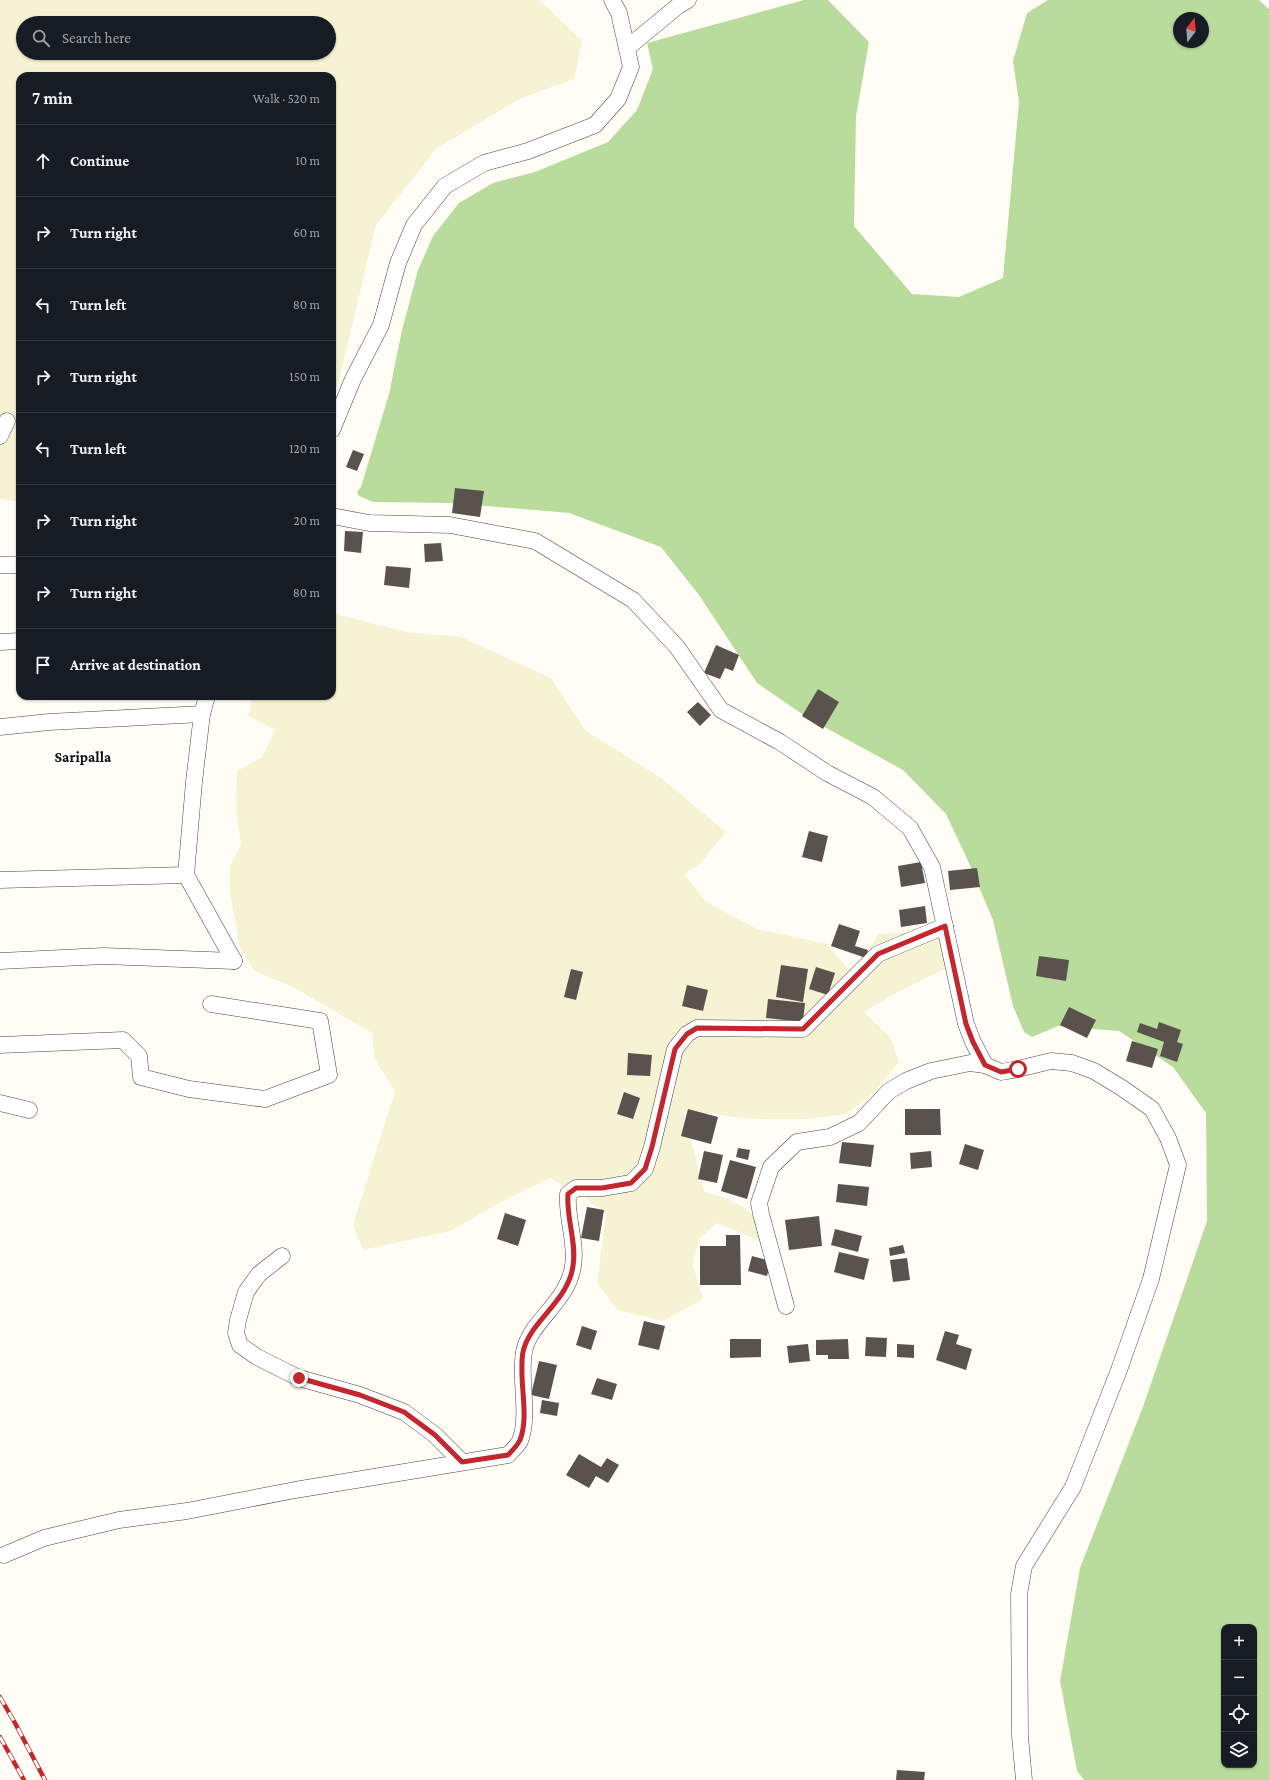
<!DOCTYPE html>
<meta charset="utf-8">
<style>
body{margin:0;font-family:"Crimson Pro",serif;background:#20242c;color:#f1f3f6}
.controls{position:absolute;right:12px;bottom:12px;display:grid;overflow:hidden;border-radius:8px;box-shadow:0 1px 3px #0004}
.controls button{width:36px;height:36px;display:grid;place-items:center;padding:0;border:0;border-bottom:1px solid #363941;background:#171b24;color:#f1f3f6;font:20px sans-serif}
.compass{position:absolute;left:1173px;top:12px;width:36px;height:36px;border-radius:50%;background:#171b24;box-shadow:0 1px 3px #0004;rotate:16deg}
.stop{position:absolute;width:12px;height:12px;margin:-9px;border:3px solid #c4262e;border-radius:50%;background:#fff}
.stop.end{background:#c4262e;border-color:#fff;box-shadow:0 1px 4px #0008}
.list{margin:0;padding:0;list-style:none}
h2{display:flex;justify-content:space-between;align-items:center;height:52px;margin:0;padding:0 16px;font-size:17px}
h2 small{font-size:13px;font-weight:400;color:#9ea1a6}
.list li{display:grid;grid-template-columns:26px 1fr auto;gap:12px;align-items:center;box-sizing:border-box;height:72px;padding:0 16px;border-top:1px solid #363941}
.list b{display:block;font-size:15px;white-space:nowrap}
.list em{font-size:13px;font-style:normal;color:#9ea1a6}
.icon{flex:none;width:22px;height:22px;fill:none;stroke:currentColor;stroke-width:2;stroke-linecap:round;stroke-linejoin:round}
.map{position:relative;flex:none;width:1269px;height:1780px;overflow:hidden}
.search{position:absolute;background:#171b24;box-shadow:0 1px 3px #0004;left:16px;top:16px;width:320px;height:44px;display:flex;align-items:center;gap:10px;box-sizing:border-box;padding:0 14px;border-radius:22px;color:#9ea1a6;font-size:15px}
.panel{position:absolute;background:#171b24;box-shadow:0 1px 3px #0004;left:16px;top:72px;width:320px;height:628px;border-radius:12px}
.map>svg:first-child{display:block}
.farmland{fill:#f6f3d4;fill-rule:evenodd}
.forest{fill:#b9dc9c;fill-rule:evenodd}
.building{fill:#5a524d}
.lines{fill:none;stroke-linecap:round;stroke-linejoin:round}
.minor-casing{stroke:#444;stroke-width:17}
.minor{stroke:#fff;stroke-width:16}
.rail-casing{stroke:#c4262e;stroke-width:4.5}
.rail{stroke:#fff;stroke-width:3;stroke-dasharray:9;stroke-linecap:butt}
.route{stroke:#c4262e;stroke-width:5}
.labels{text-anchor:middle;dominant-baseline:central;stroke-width:4;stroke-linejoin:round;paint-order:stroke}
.quarter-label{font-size:15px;font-weight:bold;fill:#111;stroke:#fff}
</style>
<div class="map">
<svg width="1269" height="1780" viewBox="0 0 1269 1780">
<rect width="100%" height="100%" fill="#fffdf5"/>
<g class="farmland">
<path d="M 0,0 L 540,0 L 582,41 L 574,79 L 519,99 L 436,149 L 376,225 L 338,385 L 332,399 L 332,76 L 20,76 L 20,502 L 0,499 ZM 23,23 L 329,23 L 329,53 L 23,53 Z"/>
<polygon points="336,614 406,632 461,637 551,678 586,731 660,777 726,832 700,864 684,874 705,901 757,929 827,944 853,974 879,934 940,930 953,965 896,993 864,1012 891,1038 899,1062 871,1095 846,1114 807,1119 759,1119 740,1118 717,1114 684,1112 704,1191 730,1200 746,1209 758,1222 760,1241 717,1223 699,1239 693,1265 703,1299 663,1321 617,1310 597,1283 606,1214 588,1200 550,1178 497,1204 451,1231 363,1250 353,1225 395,1091 375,1060 372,1033 293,987 254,971 240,947 230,892 230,866 241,844 236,811 237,771 262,757 275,730 248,716 253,696 332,696 332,615"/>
</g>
<path class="forest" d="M 804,0 L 828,0 L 869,42 L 856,116 L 854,226 L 912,294 L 959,297 L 1003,278 L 1019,102 L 1013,61 L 1027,13 L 1048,0 L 1259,0 L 1269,9 L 1269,1780 L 1084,1780 L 1077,1771 L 1060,1681 L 1080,1568 L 1144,1404 L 1207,1221 L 1206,1113 L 1173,1067 L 1119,1031 L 1058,1026 L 1032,1037 L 1024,1032 L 1013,1006 L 993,920 L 968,861 L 946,814 L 903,770 L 808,718 L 757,683 L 699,595 L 661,547 L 569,513 L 451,503 L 373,502 L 359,496 L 357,492 L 361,487 L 389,394 L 402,330 L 418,270 L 433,236 L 459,203 L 493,183 L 535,172 L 608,142 L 637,110 L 653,69 L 647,43 ZM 1179,18 L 1203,18 L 1203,42 L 1179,42 ZM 1224,1627 L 1254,1627 L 1254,1765 L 1224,1765 Z"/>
<g class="building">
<polygon points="353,450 364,454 357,471 346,467"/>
<polygon points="455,488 484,491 480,517 452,513"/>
<polygon points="345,531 363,532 361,553 344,551"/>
<polygon points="441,543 443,561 425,562 424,544"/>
<polygon points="386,566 411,568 409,588 384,585"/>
<polygon points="716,645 739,655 733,671 725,668 720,679 704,673"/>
<polygon points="818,689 839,702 823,729 802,716"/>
<polygon points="698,702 711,715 700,726 687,712"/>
<polygon points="809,831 828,836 822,862 802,857"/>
<polygon points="921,862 925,883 901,887 898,866"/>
<polygon points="977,868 980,887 950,890 948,871"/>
<polygon points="925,906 927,923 901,927 899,910"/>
<polygon points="839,924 860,931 855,946 868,950 866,958 831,946"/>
<polygon points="1039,956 1069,960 1066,981 1036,976"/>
<polygon points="781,965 808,969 803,1002 776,997"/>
<polygon points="816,967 835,973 828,995 809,989"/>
<polygon points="571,969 583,972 576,1000 564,997"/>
<polygon points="687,985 708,990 703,1011 682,1006"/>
<polygon points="768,999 805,1003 803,1022 766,1018"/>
<polygon points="1069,1007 1096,1020 1087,1038 1060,1025"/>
<polygon points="1159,1022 1181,1030 1177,1042 1183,1044 1177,1062 1160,1056 1164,1042 1137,1032 1140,1023 1157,1029"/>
<polygon points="1132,1041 1158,1049 1152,1068 1126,1061"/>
<polygon points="628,1053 652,1055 650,1076 627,1075"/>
<polygon points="624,1092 640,1098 633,1119 617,1114"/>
<polygon points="688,1109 718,1117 711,1144 681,1136"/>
<polygon points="905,1109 940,1109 941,1135 905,1135"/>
<polygon points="842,1142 874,1145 871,1167 839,1163"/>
<polygon points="965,1144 984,1150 978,1170 959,1164"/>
<polygon points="738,1148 750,1150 748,1160 736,1157"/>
<polygon points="704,1151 723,1155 717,1183 698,1179"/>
<polygon points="931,1151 932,1167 911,1169 910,1153"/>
<polygon points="730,1160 756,1167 747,1199 721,1191"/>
<polygon points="838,1184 869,1187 867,1206 836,1202"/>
<polygon points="587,1207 604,1210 599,1241 581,1238"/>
<polygon points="505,1213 526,1220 518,1246 497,1239"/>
<polygon points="819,1216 822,1246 789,1250 785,1220"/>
<polygon points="835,1229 862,1236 858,1252 831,1245"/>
<polygon points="726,1235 740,1235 741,1285 700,1285 700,1246 726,1246"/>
<polygon points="903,1245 905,1253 890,1256 889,1248"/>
<polygon points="839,1252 869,1259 864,1280 834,1272"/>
<polygon points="752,1256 771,1261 767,1276 748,1271"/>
<polygon points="907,1258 910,1280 893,1282 890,1260"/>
<polygon points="644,1321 665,1326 659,1350 638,1345"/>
<polygon points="582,1326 597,1331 591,1350 576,1345"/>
<polygon points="945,1331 959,1335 956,1344 972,1349 966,1370 936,1360"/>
<polygon points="866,1337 887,1338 886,1357 865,1356"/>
<polygon points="730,1339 761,1339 761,1357 730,1358"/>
<polygon points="848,1339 849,1359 828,1359 828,1355 816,1355 816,1340"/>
<polygon points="808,1344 810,1361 789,1363 787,1346"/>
<polygon points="897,1344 914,1345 914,1358 897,1357"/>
<polygon points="539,1361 557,1365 549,1399 531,1395"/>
<polygon points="597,1378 617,1384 612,1400 591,1394"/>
<polygon points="542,1400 559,1403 557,1416 540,1413"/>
<polygon points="579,1454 601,1467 607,1458 619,1465 608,1483 596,1476 589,1488 566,1475"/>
<polygon points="897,1770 925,1772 924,1780 896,1780"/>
</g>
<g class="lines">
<defs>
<g id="minor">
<polyline points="627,48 678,6 688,0"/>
<polyline points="332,430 353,379 381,325 398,263 414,225 445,186 484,163 528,151 595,125 618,99 631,67 619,13 612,0"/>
<polyline points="0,436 7,421"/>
<polyline points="332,516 369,523 450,525 535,541 633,600 677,647 721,710 780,742 827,773 873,797 910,828 932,867 966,1024 973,1042 985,1065 1001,1072 1018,1069 1051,1061 1072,1063 1094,1071 1122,1088 1152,1109 1168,1138 1178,1165 1151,1279 1119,1370 1073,1487 1024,1566 1019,1594 1020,1736 1024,1780"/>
<polyline points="0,565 20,565"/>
<polyline points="0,642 20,641"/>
<polyline points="207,696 202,714 194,782 186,875 234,961"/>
<polyline points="0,727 49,722 202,714"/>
<polyline points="0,880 186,875"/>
<polyline points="0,961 104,956 234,961"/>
<polyline points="0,1045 123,1040 139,1056 141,1077 189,1089 265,1099 329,1075 320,1021 211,1004"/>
<polyline points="0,1103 29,1110"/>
<polyline points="282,1256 259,1274 246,1292 238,1320 236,1333 240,1345 257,1357 299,1378 360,1395 404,1412 435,1435 462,1462"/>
<polyline points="786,1306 761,1214 759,1203 771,1167 797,1142 830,1137 859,1123 889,1091 906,1081 931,1071 970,1063 985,1065"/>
<path d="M 4,1555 L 44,1538 L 119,1520 L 187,1511 L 295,1490 L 508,1455 C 512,1451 517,1446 520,1441 C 530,1415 519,1379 524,1352 C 529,1322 568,1302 573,1266 C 577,1243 566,1218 568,1194 L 576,1188 L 602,1188 L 631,1183 L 645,1169 L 652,1147 L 675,1049 L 687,1034 L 697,1028 L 803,1029 L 878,954 L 945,926"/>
</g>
</defs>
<use href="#minor" class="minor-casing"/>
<use href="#minor" class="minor"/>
<defs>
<g id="rail">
<polyline points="0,1697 15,1723 45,1780"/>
<polyline points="0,1737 24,1780"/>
</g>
</defs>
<use href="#rail" class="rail-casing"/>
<use href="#rail" class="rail"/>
</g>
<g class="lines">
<path class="route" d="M 299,1378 L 360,1395 L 404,1412 L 435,1435 L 462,1462 L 508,1455 C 512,1451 517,1446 520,1440 C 530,1415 518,1379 523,1352 C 529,1322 568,1302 573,1266 C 577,1243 566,1218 568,1194 L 576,1188 L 602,1188 L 631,1183 L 645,1169 L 652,1147 L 675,1049 L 687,1034 L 697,1028 L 803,1029 L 878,954 L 945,926 L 966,1024 L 973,1042 L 985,1065 L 1001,1072 L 1018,1069"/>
</g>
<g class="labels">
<g class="quarter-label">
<text x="83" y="757">Saripalla</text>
</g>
</g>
</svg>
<div class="controls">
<button>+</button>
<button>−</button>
<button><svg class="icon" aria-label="locate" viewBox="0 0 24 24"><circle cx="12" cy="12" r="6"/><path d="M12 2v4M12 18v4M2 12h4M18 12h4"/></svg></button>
<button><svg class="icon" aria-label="layers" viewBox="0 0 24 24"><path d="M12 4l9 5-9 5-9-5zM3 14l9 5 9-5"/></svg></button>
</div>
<svg class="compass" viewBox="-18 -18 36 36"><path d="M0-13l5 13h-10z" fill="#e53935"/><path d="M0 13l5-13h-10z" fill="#9ea1a6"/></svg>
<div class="stop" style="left:1018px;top:1069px"></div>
<div class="stop end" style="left:299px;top:1378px"></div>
<div class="search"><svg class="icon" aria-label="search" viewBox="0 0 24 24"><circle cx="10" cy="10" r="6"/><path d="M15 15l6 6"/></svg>Search here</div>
<section class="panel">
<h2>7 min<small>Walk · 520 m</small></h2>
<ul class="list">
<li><svg class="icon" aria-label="ahead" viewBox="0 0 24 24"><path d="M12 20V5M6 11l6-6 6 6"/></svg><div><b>Continue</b></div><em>10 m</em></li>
<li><svg class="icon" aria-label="right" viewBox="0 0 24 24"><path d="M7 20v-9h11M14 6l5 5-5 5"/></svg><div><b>Turn right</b></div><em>60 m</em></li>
<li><svg class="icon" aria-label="left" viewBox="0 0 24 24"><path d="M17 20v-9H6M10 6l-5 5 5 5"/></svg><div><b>Turn left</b></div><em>80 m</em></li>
<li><svg class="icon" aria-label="right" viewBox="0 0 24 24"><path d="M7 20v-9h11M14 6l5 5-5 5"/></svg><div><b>Turn right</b></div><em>150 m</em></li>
<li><svg class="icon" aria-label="left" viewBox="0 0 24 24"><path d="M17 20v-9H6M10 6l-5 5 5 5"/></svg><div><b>Turn left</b></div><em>120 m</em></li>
<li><svg class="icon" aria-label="right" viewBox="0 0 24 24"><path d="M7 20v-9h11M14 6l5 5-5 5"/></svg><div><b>Turn right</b></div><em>20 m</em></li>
<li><svg class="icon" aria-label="right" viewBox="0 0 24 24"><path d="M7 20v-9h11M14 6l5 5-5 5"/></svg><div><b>Turn right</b></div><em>80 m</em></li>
<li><svg class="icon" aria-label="arrive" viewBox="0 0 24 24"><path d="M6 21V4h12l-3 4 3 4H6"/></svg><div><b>Arrive at destination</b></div></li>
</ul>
</section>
</div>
